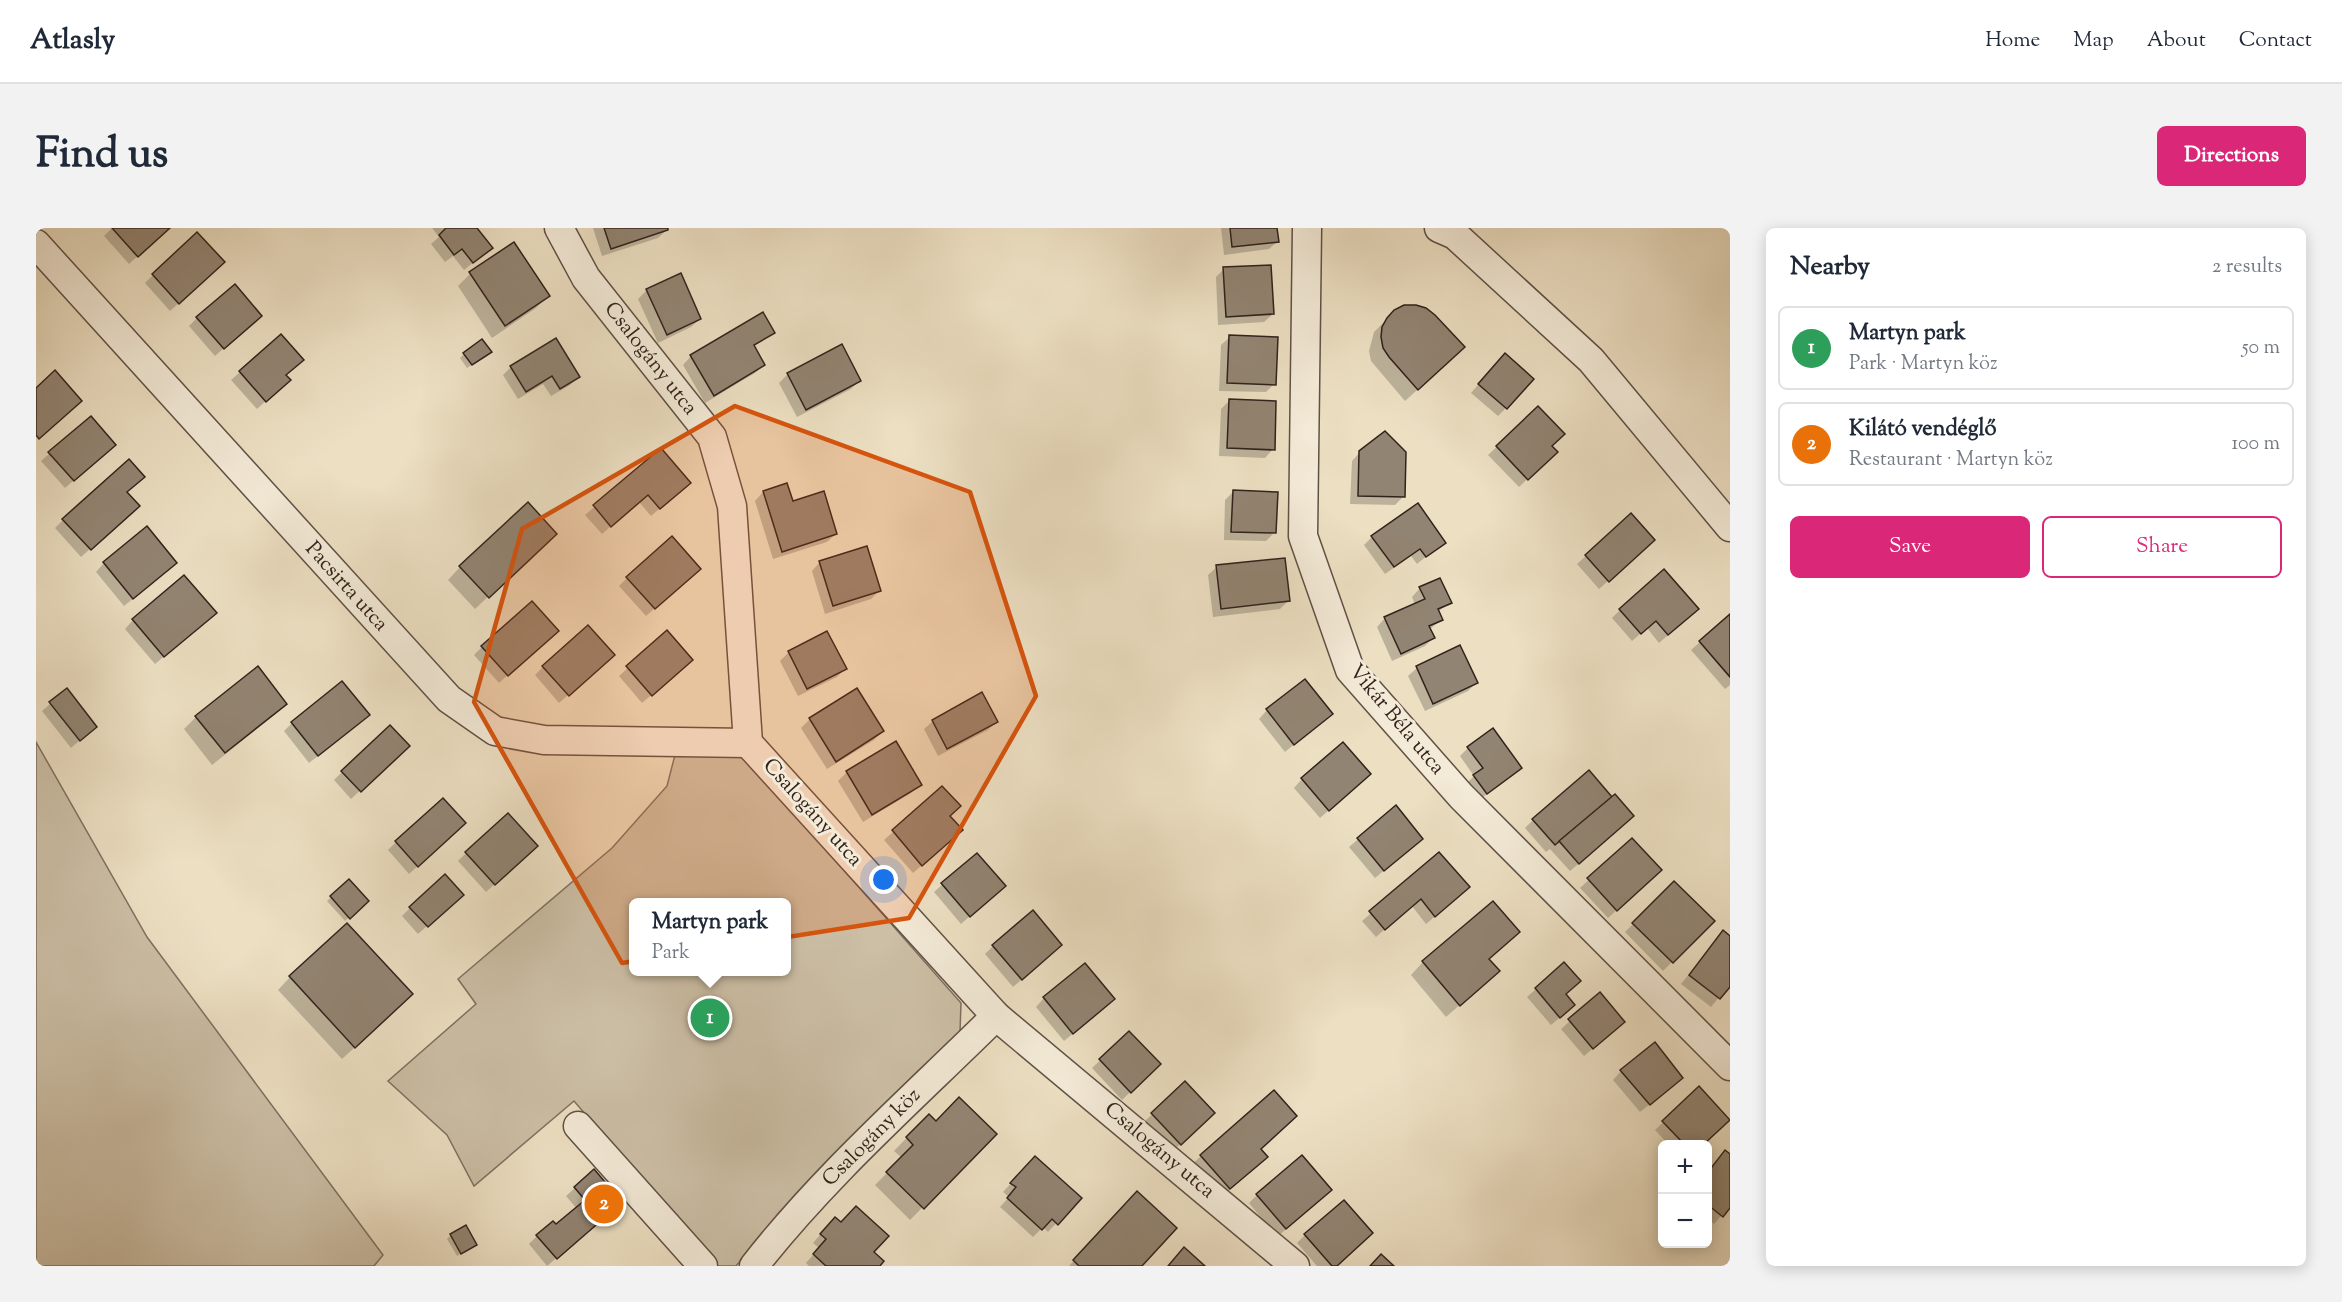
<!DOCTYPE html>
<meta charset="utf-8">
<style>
body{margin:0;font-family:"Sorts Mill Goudy",serif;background:#f2f2f3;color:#1f2937}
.controls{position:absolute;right:18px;bottom:18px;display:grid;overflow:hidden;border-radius:9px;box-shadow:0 3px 15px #0003}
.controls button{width:54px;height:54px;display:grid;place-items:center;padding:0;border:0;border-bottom:2px solid #e0e1e3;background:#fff;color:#1f2937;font:30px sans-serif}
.you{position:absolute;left:848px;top:652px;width:21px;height:21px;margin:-15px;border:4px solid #fff;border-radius:50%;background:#1a73e8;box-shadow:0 0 0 9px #1a73e833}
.badge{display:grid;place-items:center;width:39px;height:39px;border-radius:50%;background:#db2777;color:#fff;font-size:20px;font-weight:700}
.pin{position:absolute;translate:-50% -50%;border:3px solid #fff;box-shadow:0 2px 6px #0006}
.popup{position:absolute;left:593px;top:670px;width:162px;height:78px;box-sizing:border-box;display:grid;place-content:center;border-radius:9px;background:#fff;filter:drop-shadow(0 2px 4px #0005);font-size:20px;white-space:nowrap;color:#747a83}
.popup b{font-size:22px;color:#1f2937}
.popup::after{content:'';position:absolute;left:50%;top:100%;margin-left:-12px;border:12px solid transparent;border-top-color:#fff}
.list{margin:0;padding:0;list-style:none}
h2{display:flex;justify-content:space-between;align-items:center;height:78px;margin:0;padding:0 24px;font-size:26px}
h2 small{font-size:20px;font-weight:400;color:#747a83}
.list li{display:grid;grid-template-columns:39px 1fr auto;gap:18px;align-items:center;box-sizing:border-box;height:84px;margin:0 12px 12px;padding:0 12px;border:2px solid #e0e1e3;border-radius:9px}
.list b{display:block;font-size:22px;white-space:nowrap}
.list p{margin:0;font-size:20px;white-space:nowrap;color:#747a83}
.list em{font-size:20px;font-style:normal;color:#747a83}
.actions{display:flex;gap:12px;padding:18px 24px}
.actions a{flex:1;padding:14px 0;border:2px solid #db2777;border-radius:9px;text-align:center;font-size:21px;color:#db2777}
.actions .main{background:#db2777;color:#fff}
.map{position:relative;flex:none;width:1694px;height:1038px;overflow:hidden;border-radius:9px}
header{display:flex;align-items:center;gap:36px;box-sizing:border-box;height:84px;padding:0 30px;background:#fff;border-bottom:2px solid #e0e1e3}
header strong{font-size:28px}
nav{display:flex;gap:33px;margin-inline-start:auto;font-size:21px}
.intro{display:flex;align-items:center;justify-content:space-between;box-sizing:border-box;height:144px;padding:0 36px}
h1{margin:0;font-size:42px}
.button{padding:15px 27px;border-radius:9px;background:#db2777;color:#fff;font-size:21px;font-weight:700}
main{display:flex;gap:36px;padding:0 36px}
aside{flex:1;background:#fff;border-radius:9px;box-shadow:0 3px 15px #0003}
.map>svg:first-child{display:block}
.green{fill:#ccbfa6;stroke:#7e7061;stroke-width:1.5;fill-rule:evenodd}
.shadow{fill:#0003}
.building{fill:#928472;stroke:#31221c;stroke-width:1.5}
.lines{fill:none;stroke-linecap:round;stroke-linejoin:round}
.minor-casing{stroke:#605146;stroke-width:31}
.minor{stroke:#f3ead7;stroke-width:28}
.marked{fill:#d6540e;fill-opacity:0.2;stroke:#d6540e;stroke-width:4.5;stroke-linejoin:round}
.labels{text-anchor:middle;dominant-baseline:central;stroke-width:6;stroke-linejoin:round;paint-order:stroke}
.street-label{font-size:21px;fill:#31221c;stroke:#f3ead7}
</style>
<header>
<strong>Atlasly</strong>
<nav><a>Home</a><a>Map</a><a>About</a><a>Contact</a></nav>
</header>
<div class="intro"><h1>Find us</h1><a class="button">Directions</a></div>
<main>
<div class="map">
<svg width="1694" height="1038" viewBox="0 0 1694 1038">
<rect width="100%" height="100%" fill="#ecdfc2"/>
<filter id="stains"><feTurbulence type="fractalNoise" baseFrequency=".00333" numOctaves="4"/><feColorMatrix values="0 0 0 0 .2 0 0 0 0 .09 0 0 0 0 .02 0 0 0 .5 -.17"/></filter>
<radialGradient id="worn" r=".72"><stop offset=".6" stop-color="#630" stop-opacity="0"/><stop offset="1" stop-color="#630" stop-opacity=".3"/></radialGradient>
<g class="green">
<polygon points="0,514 111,709 347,1027 338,1038 0,1038"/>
<path d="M 641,519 L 708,529 L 925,775 L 924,804 L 770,956 L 700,1038 L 680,1038 L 538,873 L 438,958 L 411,907 L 352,853 L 440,776 L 422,751 L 576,620 L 631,558 ZM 598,674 L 750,674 L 750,744 L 598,744 Z"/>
</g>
<g class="shadow">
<polygon points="76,0 132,0 93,36 68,8"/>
<polygon points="396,0 440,0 455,20 428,42 417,28 409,34 395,16 403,9"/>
<polygon points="557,0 630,0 631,2 622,10 566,28"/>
<polygon points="1185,0 1240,0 1242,13 1233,21 1188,27"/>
<polygon points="1188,41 1237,86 1228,94 1182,97 1180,49"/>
<polygon points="179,43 134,83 109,55 117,47"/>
<polygon points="434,46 512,68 500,80 456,110 422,58"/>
<polygon points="611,62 664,91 655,99 622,115 602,71"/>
<polygon points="1359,83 1414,132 1369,173 1335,133 1333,123 1338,104"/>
<polygon points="224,88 179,128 153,98 161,90"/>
<polygon points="737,104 717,119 728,137 719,145 669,175 647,137 655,128"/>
<polygon points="245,108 249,148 244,160 221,181 195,152"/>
<polygon points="1194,109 1238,156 1230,164 1183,163 1185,117"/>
<polygon points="428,126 450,127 431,140 424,130"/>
<polygon points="1460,136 1470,180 1462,188 1435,165"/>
<polygon points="475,139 542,148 534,157 515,168 507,156 482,171 467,147"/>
<polygon points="752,146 824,152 815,161 761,189 743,155"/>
<polygon points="1194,172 1237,221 1229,230 1183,228 1185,181"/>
<polygon points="1502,180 1514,218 1519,224 1483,259 1452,227"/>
<polygon points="625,222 644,263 615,288 603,274 566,306 549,287"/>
<polygon points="1324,224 1367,269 1359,277 1314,276 1316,233"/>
<polygon points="14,225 69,225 29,260 5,233"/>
<polygon points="750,257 756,275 800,306 791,314 737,331 719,273 727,264"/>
<polygon points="1198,263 1238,305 1230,313 1188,312 1189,272"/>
<polygon points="90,265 93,286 45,329 19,300 27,292"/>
<polygon points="1595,287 1609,320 1563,361 1541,336"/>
<polygon points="1336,309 1408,314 1381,336 1375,328 1349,346 1328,317"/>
<polygon points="506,318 439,381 412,352 424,339"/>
<polygon points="784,334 843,363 835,371 789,386 776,343"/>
<polygon points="68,335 131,343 88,378 60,344"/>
<polygon points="1181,339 1252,373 1244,381 1177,389 1172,347"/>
<polygon points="654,349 610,388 583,358 591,350"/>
<polygon points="1384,360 1414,374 1402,384 1405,392 1393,402 1397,410 1389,418 1356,433 1341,399 1349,390 1379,377 1376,369"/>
<polygon points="1584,382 1653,389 1623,415 1611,400 1596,413 1576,390"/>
<polygon points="1694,388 1694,457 1689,461 1655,422"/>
<polygon points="97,392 170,393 119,436 89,401"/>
<polygon points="631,404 647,440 606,475 583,448"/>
<polygon points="791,405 809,441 801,449 762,468 744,433 753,424"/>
<polygon points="512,411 463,455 438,427 446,419"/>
<polygon points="1423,419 1440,455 1432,463 1389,483 1372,448 1381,440"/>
<polygon points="569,435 523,475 499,447 507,439"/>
<polygon points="821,462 847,503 838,512 791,541 765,500 774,491"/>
<polygon points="15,475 59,499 35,520 6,483"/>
<polygon points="249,476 237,488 176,537 148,501 160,489"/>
<polygon points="1231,482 1295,486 1249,524 1223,491"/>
<polygon points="897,493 960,494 952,502 902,528 888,501"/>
<polygon points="256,495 324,495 273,535 248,503"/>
<polygon points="859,515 884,556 875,565 827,594 802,553 810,545"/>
<polygon points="1432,520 1484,540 1442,573 1430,556 1438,548 1424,528"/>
<polygon points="363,526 315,571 298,552 306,544"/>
<polygon points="1266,551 1325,554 1284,590 1258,560"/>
<polygon points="906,560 917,610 877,645 848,612"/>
<polygon points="1360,579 1385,611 1339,650 1313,619"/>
<polygon points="1497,592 1588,597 1534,643 1514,621 1510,624 1489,600"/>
<polygon points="420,603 373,646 352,622 360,614"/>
<polygon points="1596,612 1616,650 1572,690 1544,660"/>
<polygon points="430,625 492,626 450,664 422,633"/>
<polygon points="1403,626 1423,668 1390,696 1376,678 1340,709 1326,693"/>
<polygon points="313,653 331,673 309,693 291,673"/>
<polygon points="1638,655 1677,693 1627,743 1589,704"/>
<polygon points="907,656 959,666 925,696 898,664"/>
<polygon points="417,675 382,706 366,688 374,680"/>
<polygon points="1687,704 1694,709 1694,756 1675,779 1645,756"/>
<polygon points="957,718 1016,726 977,759 949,726"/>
<polygon points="1452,732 1462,743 1410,789 1375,747 1387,734"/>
<polygon points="254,749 363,779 306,831 242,762"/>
<polygon points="1500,761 1528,767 1529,785 1515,797 1491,769"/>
<polygon points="1563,767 1579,802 1548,828 1525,801"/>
<polygon points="1008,770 1068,780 1028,813 1000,779"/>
<polygon points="1093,805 1123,836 1086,872 1056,840"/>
<polygon points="1585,843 1637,858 1604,884 1577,852"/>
<polygon points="1149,855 1177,885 1136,924 1108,894"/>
<polygon points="1663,860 1693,891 1667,916 1632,916 1619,902"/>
<polygon points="900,895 959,906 874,992 839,957 866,930 858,923 880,900"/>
<polygon points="1224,921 1217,941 1181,973 1152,940 1165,928"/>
<polygon points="1689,924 1694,928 1694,978 1678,996 1672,991 1672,944"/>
<polygon points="991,938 1044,970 1012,1004 1007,999 997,1009 964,979 973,969 967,964"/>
<polygon points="558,943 572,986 511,1038 493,1016 501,1008 520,998 541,981 530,968"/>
<polygon points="1221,967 1285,971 1241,1009 1213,975"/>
<polygon points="1088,978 1104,1038 1033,1038"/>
<polygon points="791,999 836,1024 842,1038 773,1038 770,1035 783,1020 777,1015"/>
<polygon points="415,1007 439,1016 421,1028 411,1011"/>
<polygon points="1269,1007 1299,1038 1281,1038 1261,1015"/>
</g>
<g class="building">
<polygon points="76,0 134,0 102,29"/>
<polygon points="410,0 441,0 457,20 437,35 426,21 418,27 403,7"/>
<polygon points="568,0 632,0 632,2 575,21"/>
<polygon points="1194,0 1241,0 1243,14 1196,19"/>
<polygon points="161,4 189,34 143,76 116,46"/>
<polygon points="478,14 514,68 469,98 433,44"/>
<polygon points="1235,37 1238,86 1190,89 1187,39"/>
<polygon points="645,45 665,91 631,107 610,61"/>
<polygon points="199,56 226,88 188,121 160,89"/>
<polygon points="1368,77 1380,77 1390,80 1399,87 1429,119 1382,162 1353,129 1347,120 1345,109 1346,99 1351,90 1358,82"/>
<polygon points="727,84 739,105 718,117 729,137 678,168 654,127"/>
<polygon points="245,106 268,132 250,147 255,152 230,174 203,143"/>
<polygon points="1193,107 1242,109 1240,157 1191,155"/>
<polygon points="520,110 544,149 524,161 516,148 490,164 474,138"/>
<polygon points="446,111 456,124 436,137 427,125"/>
<polygon points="806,116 825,153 770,182 751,145"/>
<polygon points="1469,125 1498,151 1471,181 1442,156"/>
<polygon points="19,142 46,173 3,211 0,207 0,160"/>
<polygon points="1193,171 1240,173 1239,222 1191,220"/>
<polygon points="1502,178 1529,206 1516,218 1522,224 1492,252 1460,218"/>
<polygon points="55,188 80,217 38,253 12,224"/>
<polygon points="1349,203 1370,224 1369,269 1322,268 1323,223"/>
<polygon points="625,220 655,255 624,281 612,267 575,299 557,277"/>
<polygon points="93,231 109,249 91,264 104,278 55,322 26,291"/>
<polygon points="751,255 757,273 788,263 801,306 746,324 727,263"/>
<polygon points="1197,262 1242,264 1240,305 1195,304"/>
<polygon points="492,274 521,306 453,370 423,338"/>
<polygon points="1382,275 1410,315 1390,329 1384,321 1358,339 1335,308"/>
<polygon points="1595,285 1619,312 1573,354 1549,327"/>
<polygon points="111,298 141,335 97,371 67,334"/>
<polygon points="636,308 665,341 619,381 590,349"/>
<polygon points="831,318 845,363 797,378 783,333"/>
<polygon points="1249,330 1254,373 1185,381 1180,337"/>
<polygon points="1628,341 1663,381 1632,407 1620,393 1605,406 1583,381"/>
<polygon points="148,347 181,385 128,429 96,391"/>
<polygon points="1404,350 1416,375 1402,381 1407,392 1393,398 1399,410 1365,426 1348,389 1389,371 1383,359"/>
<polygon points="496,373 523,403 472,448 445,418"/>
<polygon points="1694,386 1694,449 1663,413"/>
<polygon points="552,397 579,427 533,468 506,438"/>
<polygon points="631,402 657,432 616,468 590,438"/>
<polygon points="791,403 811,441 771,461 752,423"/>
<polygon points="1424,417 1442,455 1397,476 1380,438"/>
<polygon points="222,438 251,476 189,525 159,488"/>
<polygon points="1269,451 1297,486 1258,517 1230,481"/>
<polygon points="306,453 334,487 282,528 255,494"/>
<polygon points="31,460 61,499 44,513 13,474"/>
<polygon points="821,460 848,503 800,534 773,490"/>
<polygon points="946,464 962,494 911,521 896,492"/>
<polygon points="354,497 374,518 325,564 305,543"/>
<polygon points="1457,500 1486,540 1451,566 1437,547 1447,540 1431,519"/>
<polygon points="860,513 886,557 836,587 810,543"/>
<polygon points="1307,514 1335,546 1293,583 1265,550"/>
<polygon points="1553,542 1576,569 1519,617 1496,591"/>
<polygon points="906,558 925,578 914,588 927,602 886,638 856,602"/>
<polygon points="1579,566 1598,588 1543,636 1523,613"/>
<polygon points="407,570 430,595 382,639 359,613"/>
<polygon points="1360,577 1387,611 1348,643 1321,610"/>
<polygon points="472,585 502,618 459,657 429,624"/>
<polygon points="1596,610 1626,642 1581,683 1551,650"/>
<polygon points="1403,624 1434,659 1399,689 1385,671 1349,702 1333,683"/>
<polygon points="941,625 970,658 934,689 905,655"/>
<polygon points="409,646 428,667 392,699 373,679"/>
<polygon points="313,651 333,673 314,691 294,668"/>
<polygon points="1638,653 1679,693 1637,735 1596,695"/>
<polygon points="1457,673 1484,704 1453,731 1464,743 1424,778 1386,733"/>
<polygon points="997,682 1026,717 986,752 956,717"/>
<polygon points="311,695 377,766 319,820 253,748"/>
<polygon points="1687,702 1694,708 1694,759 1684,771 1653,747"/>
<polygon points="1528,734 1545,753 1530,766 1539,777 1524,790 1499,760"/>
<polygon points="1049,735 1079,771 1037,806 1007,769"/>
<polygon points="1564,764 1589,794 1557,821 1532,791"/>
<polygon points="1093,803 1125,836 1095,865 1063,831"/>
<polygon points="1619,814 1647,850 1614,877 1584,842"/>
<polygon points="1149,853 1179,885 1145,917 1115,885"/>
<polygon points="1663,858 1694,892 1668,916 1648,916 1626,893"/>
<polygon points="1238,862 1261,888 1225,921 1232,929 1194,961 1164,927"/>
<polygon points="923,869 961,906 888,981 850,944 877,917 870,909 893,886 900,893"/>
<polygon points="1689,922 1694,926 1694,980 1687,989 1672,977 1672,944"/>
<polygon points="1266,927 1296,962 1250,1001 1220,966"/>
<polygon points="999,928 1046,970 1022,997 1016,991 1006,1002 971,970 980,959 974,955"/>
<polygon points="558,941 569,954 565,958 582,978 521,1031 500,1007 517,993 520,996 549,972 538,959"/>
<polygon points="1101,963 1141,1000 1106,1038 1043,1038 1037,1032"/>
<polygon points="1308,972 1337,1005 1301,1038 1296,1038 1268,1006"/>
<polygon points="820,978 853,1008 838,1024 848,1033 844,1038 790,1038 777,1026 790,1011 784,1006 799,989 805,994"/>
<polygon points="430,997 441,1017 425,1026 414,1006"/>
<polygon points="1148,1019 1169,1038 1132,1038"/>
<polygon points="1345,1026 1358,1038 1334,1038"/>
</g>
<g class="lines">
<defs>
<g id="minor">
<polyline points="523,0 550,50 676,209 696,278 712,515 960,788 1259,1038"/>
<polyline points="1271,0 1267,308 1314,442 1425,568 1694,838"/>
<polyline points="1403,0 1419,7 1555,132 1694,299"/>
<polyline points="0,16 413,471 459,503 508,512 712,515"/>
<polyline points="542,898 667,1038"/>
<path d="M 718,1038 C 789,947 878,869 960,788"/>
</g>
</defs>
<use href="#minor" class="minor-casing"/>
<use href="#minor" class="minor"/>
</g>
<path class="marked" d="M 699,178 L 934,264 L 1000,468 L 873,690 L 586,735 L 438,474 L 486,301 Z"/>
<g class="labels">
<g class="street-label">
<text transform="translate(614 131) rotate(52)">Csalogány utca</text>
<text transform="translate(310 359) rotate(48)">Pacsirta utca</text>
<text transform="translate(1360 492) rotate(50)">Vikár Béla utca</text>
<text transform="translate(776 585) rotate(48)">Csalogány utca</text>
<text transform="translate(836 910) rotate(-45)">Csalogány köz</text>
<text transform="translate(1123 923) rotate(40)">Csalogány utca</text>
</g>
</g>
<rect width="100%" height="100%" filter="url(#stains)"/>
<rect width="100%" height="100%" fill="url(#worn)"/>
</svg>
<div class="controls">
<button>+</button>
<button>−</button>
</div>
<div class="you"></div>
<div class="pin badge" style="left:674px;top:790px;background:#2e9e5b">1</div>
<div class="popup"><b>Martyn park</b>Park</div>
<div class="pin badge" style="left:568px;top:976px;background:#e8710a">2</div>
</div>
<aside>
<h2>Nearby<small>2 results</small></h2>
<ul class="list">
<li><span class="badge" style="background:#2e9e5b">1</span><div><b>Martyn park</b><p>Park · Martyn köz</p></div><em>50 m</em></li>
<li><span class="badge" style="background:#e8710a">2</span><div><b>Kilátó vendéglő</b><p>Restaurant · Martyn köz</p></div><em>100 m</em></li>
</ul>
<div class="actions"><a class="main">Save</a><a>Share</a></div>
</aside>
</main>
